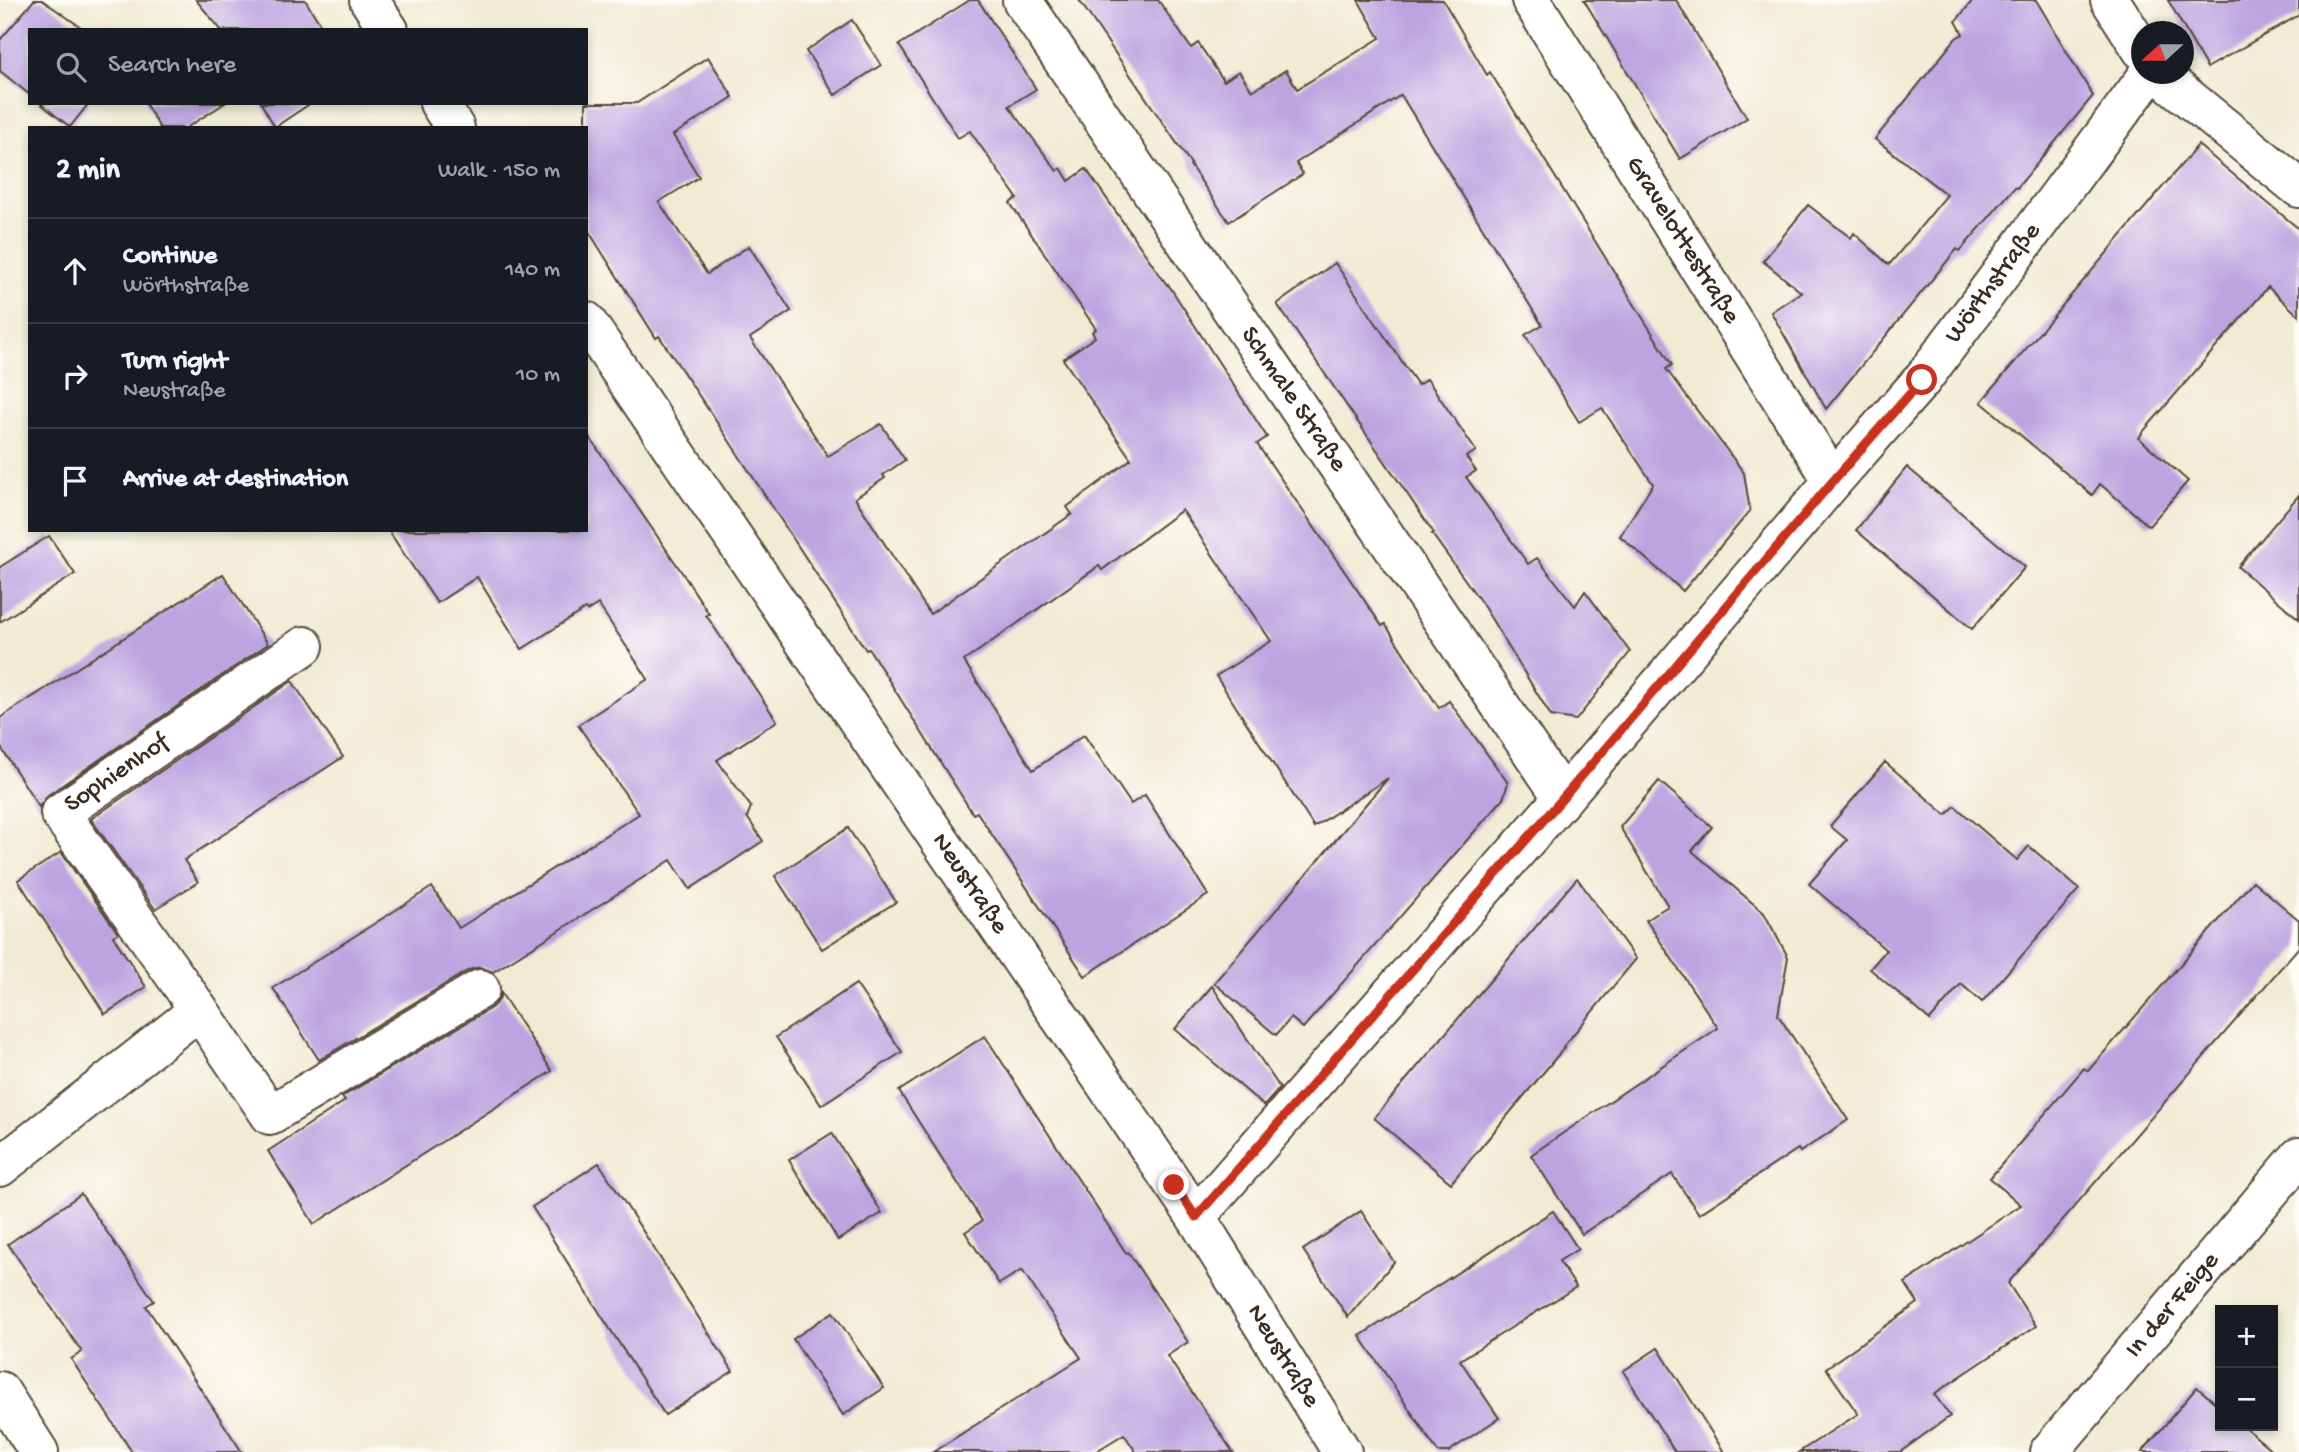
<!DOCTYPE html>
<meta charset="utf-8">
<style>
body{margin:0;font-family:"Gochi Hand",sans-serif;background:#242831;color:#f1f3f6}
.controls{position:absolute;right:21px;bottom:21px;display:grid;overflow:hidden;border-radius:0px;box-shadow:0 4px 10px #0003}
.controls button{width:63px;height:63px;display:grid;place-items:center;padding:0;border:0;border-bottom:2px solid #363941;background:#171b24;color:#f1f3f6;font:35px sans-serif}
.compass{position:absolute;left:2131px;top:21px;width:63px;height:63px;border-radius:50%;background:#171b24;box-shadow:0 4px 10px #0003;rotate:249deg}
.stop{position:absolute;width:21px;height:21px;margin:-16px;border:5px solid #c8321e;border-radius:50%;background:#fff}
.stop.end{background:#c8321e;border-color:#fff;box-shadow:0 2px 7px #0008}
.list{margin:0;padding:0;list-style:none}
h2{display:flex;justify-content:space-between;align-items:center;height:91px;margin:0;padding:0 28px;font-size:30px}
h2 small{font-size:23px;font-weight:400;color:#9ea1a6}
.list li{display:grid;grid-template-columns:46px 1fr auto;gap:21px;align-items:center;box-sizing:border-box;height:105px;padding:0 28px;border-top:2px solid #363941}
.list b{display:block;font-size:26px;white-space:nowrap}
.list p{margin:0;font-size:23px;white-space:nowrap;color:#9ea1a6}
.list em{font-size:23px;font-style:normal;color:#9ea1a6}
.icon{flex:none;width:38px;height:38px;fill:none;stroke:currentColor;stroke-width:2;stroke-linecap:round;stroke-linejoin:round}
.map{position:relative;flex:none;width:2299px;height:1452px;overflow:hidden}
.search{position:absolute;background:#171b24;box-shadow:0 4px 10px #0003;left:28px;top:28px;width:560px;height:77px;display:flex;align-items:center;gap:18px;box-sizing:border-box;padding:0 24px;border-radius:0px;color:#9ea1a6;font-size:26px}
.panel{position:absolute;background:#171b24;box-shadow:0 4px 10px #0003;left:28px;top:126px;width:560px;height:406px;border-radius:0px}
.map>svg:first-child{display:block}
.building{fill:#bca4e0}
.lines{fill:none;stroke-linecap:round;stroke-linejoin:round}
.minor-casing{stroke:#564739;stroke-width:42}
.minor{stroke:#fff;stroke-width:38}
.route{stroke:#c8321e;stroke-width:9}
.labels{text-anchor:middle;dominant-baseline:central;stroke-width:6;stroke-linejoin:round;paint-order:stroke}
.street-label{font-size:26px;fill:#3b2a1e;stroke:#fdfcf7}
</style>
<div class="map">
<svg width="2299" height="1452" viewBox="0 0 2299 1452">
<rect width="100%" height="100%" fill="#fdfcf7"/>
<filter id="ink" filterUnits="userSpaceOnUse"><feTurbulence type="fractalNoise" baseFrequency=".0143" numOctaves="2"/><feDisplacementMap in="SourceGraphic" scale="14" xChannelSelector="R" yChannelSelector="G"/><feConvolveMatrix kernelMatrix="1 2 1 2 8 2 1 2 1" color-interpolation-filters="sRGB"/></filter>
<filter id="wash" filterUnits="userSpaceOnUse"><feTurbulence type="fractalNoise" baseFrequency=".00686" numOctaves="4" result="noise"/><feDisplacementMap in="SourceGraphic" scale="28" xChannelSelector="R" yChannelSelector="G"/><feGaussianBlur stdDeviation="1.57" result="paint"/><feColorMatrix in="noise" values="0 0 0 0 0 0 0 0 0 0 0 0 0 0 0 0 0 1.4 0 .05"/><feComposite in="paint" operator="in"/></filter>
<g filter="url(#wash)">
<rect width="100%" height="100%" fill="#f0ebd3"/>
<g id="blocks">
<g class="building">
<polygon points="34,0 42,0 85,30 30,30 30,95 0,71 0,40"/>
<polygon points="196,0 305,0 324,30 221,30"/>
<polygon points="970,0 978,0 1036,89 1009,106 1057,171 1061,168 1069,181 1086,169 1167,285 1168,284 1267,437 1257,444 1382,626 1385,624 1439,708 1449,701 1508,783 1503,799 1303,1028 1291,1018 1276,1035 1214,983 1388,778 1314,827 1216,676 1271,641 1182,510 1102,570 1099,566 964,661 1033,770 1084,735 1131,804 1145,795 1208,895 1085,976 977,812 973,814 869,649 866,650 728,439 659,336 656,338 586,227 586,103 637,103 708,57 733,97 673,135 699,177 659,202 707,274 749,246 791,311 750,338 828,456 881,424 905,460 883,475 885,478 855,498 930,614 1072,514 1067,507 1131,459 1063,359 1095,337 1092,332 1096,329 1010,203 1017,198 970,131 958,138 899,45"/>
<polygon points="1079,0 1158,0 1191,48 1198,43 1224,81 1239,71 1252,91 1286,70 1297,89 1380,38 1358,0 1443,0 1487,75 1490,72 1672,365 1666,369 1744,473 1750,511 1683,591 1620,536 1653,484 1602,408 1579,422 1525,335 1542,325 1401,95 1296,163 1303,174 1229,222 1190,165 1191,164"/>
<polygon points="1584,0 1676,0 1747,118 1680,159"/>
<polygon points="1973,0 2036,0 2093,96 2017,188 2015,187 1960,251 1957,249 1826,409 1771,312 1801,292 1763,261 1808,205 1851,238 1854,233 1889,265 1947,195 1875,139 1956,38 1963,34 1956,21"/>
<polygon points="2168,0 2299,0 2299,15 2207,68"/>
<polygon points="852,20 881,65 835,95 806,51"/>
<polygon points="40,103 89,103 70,127"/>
<polygon points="145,103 225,103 186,128 160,128"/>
<polygon points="261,103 311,103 275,127"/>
<polygon points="2198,145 2299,229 2299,316 2268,287 2142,433 2139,438 2188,481 2149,526 2100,484 2092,495 1981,402"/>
<polygon points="1335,263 1418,385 1427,379 1476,451 1466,457 1476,471 1466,477 1528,564 1537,558 1575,606 1585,591 1630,652 1576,720 1551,716 1481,602 1432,534 1434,533 1277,304"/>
<polygon points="586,432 681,571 709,614 706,615 777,721 717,760 751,807 747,817 763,841 690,889 671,860 493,972 480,967 469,970 319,1060 273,988 432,887 459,928 639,814 578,725 648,679 598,604 587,611 585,609 522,649 477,577 437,603 388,530 586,530"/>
<polygon points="1907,467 2025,567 1972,629 1856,530"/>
<polygon points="2299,495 2299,619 2238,567"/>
<polygon points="49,536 75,574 0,622 0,567"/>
<polygon points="223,574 268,644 48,795 39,807 0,746 0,718"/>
<polygon points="292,681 343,757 184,860 198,882 155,909 91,819"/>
<polygon points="1885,762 1946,815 1955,806 2017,860 2029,846 2079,889 1982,1002 1961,984 1930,1020 1870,969 1886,950 1809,884 1847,840 1830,826"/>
<polygon points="1659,781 1712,827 1692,851 1764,913 1788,957 1778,1015 1848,1120 1800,1152 1798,1149 1699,1214 1672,1174 1582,1234 1531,1155 1718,1028 1646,920 1668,906 1620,827"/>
<polygon points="848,828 896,902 822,949 775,876"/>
<polygon points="61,852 118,933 113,936 146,987 105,1014 18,880"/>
<polygon points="1577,878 1636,959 1563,1047 1564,1048 1451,1183 1374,1118"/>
<polygon points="2253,881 2299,920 2299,947 2008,1283 2036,1326 1934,1394 1950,1416 1900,1452 1799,1452 1858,1414 1826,1368 1918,1303 1905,1283 2021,1205 1990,1178 2084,1068 2088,1071"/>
<polygon points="856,984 902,1052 821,1105 776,1037"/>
<polygon points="1212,986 1280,1088 1264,1106 1175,1029"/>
<polygon points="501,993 552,1071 314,1224 268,1151 345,1101 342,1097 491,1008 499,1000"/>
<polygon points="985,1036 1126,1253 1128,1252 1188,1342 1167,1356 1233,1452 1136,1452 1124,1434 1095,1452 933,1452 1081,1358 1022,1270 999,1284 965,1232 982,1221 899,1091"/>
<polygon points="832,1133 882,1213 838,1240 789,1160"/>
<polygon points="599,1163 733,1371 665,1415 532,1207"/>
<polygon points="81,1194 154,1301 146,1306 242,1452 132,1452 71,1359 82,1352 8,1244"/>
<polygon points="1361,1211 1394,1262 1348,1317 1303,1250"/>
<polygon points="1553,1211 1578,1249 1559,1261 1576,1287 1460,1360 1499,1418 1448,1452 1438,1452 1360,1336"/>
<polygon points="833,1312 884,1388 843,1415 793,1339"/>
<polygon points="1658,1348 1724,1452 1675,1452 1623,1371"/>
<polygon points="2197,1387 2220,1407 2220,1426 2243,1426 2274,1452 2142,1452"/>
</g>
</g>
</g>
<g filter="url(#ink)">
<use href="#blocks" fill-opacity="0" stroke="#564739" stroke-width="2"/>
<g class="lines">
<defs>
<g id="minor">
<polyline points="369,0 389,30"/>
<path id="s1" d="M 1022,0 L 1563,798"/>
<path id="s2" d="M 1531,0 L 1833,481"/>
<polyline points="2110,0 2142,50"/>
<polyline points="2159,74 2299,188"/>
<polyline points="439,103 455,128"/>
<path id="s3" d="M 586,321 L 1196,1217 L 1342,1452"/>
<path id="s4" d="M 199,1010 L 60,813 L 304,646"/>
<polyline points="0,1167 199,1010 270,1115 480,989"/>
<path id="s5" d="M 1196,1217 L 1563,798 L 1833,481 L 1922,380 L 2149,74"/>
<polyline points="0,1391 39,1452"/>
<path id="s6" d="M 2049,1452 L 2299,1157"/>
</g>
</defs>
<use href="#minor" class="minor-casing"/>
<use href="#minor" class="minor"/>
</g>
</g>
<g class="lines" filter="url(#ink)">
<polyline class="route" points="1174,1185 1196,1217 1563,798 1833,481 1922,380"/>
</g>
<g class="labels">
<g class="street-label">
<text stroke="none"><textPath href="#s2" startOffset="284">Gravelottestraße</textPath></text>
<text stroke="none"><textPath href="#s5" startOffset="1228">Wörthstraße</textPath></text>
<text stroke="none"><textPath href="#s1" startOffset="483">Schmale Straße</textPath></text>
<text stroke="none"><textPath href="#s4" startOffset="310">Sophienhof</textPath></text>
<text stroke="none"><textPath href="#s3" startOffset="681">Neustraße</textPath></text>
<text stroke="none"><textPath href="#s6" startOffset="192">In der Feige</textPath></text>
<text stroke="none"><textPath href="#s3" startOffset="1248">Neustraße</textPath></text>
</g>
</g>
</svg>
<div class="controls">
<button>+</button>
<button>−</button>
</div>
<svg class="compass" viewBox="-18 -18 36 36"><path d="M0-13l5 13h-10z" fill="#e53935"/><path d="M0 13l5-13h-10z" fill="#9ea1a6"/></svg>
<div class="stop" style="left:1922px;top:380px"></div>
<div class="stop end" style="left:1174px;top:1185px"></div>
<div class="search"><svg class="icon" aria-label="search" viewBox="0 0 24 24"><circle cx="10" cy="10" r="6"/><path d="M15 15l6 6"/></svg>Search here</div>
<section class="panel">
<h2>2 min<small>Walk · 150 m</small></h2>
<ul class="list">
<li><svg class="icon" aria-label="ahead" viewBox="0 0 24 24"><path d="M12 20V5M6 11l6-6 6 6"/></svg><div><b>Continue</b><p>Wörthstraße</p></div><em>140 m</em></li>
<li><svg class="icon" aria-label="right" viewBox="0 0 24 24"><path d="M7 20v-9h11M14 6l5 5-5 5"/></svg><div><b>Turn right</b><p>Neustraße</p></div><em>10 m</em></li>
<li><svg class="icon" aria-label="arrive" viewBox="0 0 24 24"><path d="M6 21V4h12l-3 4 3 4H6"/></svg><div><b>Arrive at destination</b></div></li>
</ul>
</section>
</div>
